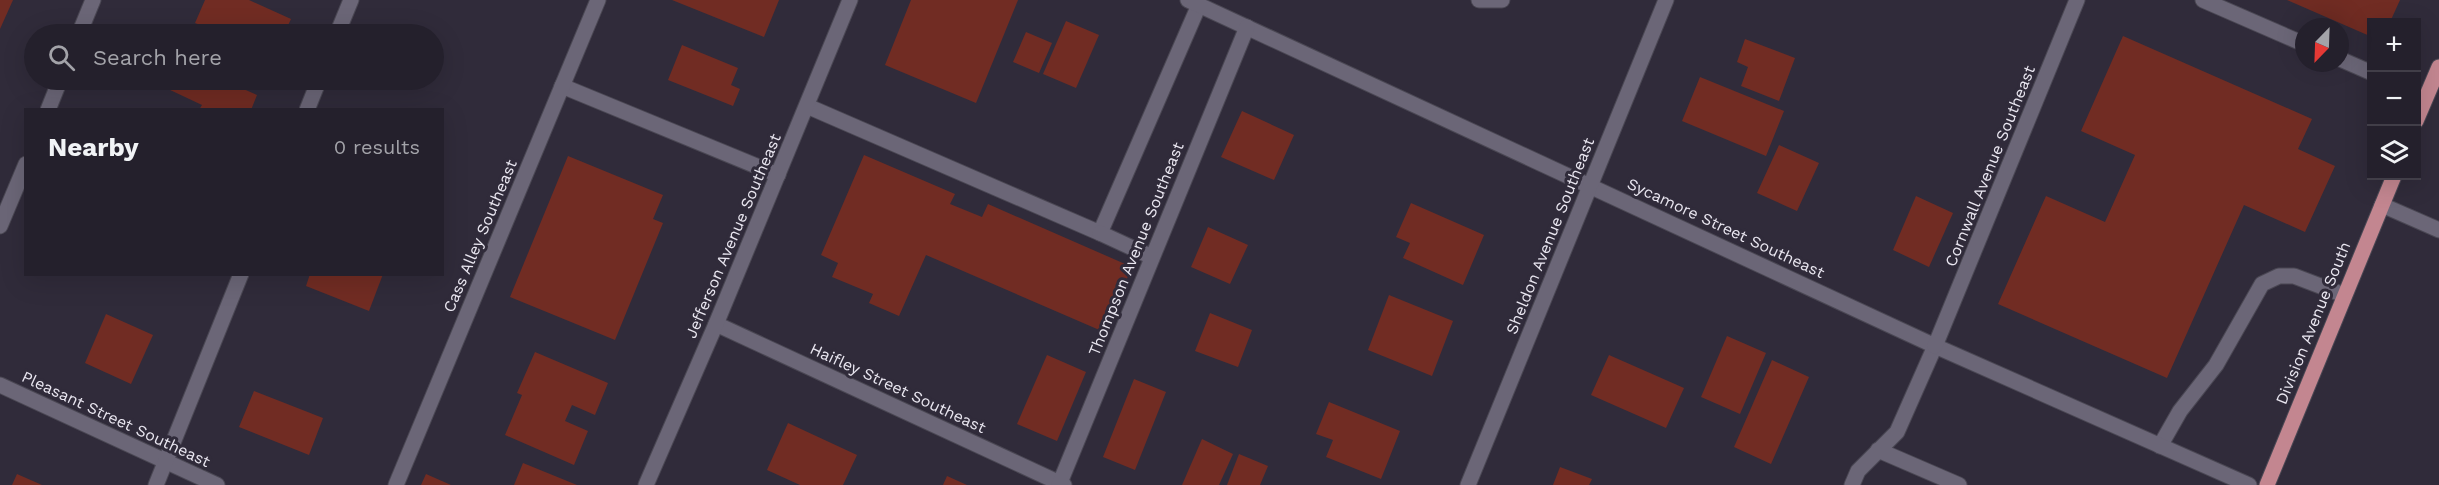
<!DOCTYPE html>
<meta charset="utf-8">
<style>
body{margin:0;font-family:"Work Sans",sans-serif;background:#302d38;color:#f1f3f6}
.controls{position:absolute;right:18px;top:18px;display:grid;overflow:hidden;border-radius:0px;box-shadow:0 6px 24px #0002}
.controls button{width:54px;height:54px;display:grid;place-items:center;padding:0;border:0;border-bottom:2px solid #413e48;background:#24202c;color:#f1f3f6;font:30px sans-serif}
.compass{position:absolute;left:2295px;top:18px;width:54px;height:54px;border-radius:50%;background:#24202c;box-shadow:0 6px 24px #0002;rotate:203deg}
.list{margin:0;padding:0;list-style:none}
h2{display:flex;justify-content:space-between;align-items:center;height:78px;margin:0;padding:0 24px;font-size:26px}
h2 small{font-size:20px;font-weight:400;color:#a3a3a9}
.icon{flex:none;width:33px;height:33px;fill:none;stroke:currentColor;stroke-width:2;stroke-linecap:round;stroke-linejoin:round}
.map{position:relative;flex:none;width:2439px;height:485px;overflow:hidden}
.search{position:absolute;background:#24202c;box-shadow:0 6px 24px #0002;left:24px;top:24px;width:420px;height:66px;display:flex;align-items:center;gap:15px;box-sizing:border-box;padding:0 21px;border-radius:33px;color:#a3a3a9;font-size:22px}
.panel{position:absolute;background:#24202c;box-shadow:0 6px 24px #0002;left:24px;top:108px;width:420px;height:168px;border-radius:0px}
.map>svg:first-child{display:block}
.building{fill:#712c23}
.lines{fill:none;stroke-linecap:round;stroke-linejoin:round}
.lane-casing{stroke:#4a4753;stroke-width:17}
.street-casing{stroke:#4a4753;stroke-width:17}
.primary-casing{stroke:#4a4753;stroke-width:17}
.lane{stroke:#6b6677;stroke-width:15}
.street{stroke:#6b6677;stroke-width:15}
.primary{stroke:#c38690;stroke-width:15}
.labels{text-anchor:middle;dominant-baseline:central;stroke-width:6;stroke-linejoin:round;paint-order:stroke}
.street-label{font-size:16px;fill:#eae7f1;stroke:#302b3a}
</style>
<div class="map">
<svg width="2439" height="485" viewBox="0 0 2439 485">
<rect width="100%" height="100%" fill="#302b3a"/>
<g class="building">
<polygon points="0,0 13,0 0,29"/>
<polygon points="205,0 249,0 291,19 284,34 221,34 195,23"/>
<polygon points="672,0 779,0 764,37"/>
<polygon points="911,0 1018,0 976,103 885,65"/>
<polygon points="2287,0 2400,0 2390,22 2372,22 2372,37"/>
<polygon points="1066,21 1099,35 1076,88 1043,74"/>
<polygon points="1026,32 1052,43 1039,73 1013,62"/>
<polygon points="2123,36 2312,119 2298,149 2335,166 2305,232 2244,205 2167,378 1998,304 2046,196 2105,222 2135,155 2081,131"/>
<polygon points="1745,39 1795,58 1779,101 1741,86 1748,67 1737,62"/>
<polygon points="682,45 738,68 731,85 740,89 733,106 668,80"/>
<polygon points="1700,77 1784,111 1766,156 1682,121"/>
<polygon points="173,80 223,80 257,95 251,110 199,110 202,105 168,89"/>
<polygon points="1242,111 1294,135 1274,180 1221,157"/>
<polygon points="1779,145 1819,163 1797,211 1757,193"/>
<polygon points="864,155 955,194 950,204 982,217 988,204 1132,267 1104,332 926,255 899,316 869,303 873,294 832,277 838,263 821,255"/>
<polygon points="568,156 663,195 653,219 663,223 615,340 510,297"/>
<polygon points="1916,196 1953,213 1929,267 1893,250"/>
<polygon points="1411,203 1484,235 1463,285 1403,258 1410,243 1396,237"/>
<polygon points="1208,227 1248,245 1230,284 1191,267"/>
<polygon points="310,274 383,274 369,311 306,286"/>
<polygon points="1389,295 1453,321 1432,376 1368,350"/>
<polygon points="1210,313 1252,330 1238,367 1195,351"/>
<polygon points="106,314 153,335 131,384 85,363"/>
<polygon points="1727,336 1766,353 1740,414 1701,397"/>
<polygon points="535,352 608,383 595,415 572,405 565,421 588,431 574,465 505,435 522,395 517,393"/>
<polygon points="1047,355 1086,372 1057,441 1017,424"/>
<polygon points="1609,355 1684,388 1666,428 1591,395"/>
<polygon points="1772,360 1809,377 1771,464 1734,447"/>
<polygon points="1134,379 1166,392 1135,470 1103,457"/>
<polygon points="254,391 323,418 309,455 239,427"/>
<polygon points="1329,402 1400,431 1381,479 1326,457 1333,440 1316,434"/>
<polygon points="788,423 857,455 843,485 800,485 767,470"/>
<polygon points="1202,439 1233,454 1219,485 1182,485"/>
<polygon points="1239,454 1268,466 1260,485 1227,485"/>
<polygon points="523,463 577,485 514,485"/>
<polygon points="1560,467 1592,479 1589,485 1553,485"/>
<polygon points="17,474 42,485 12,485"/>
<polygon points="426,474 451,485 421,485"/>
<polygon points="947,476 967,485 943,485"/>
</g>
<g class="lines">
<defs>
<g id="lane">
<polyline points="1479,0 1502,0"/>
<polyline points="2203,0 2304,44"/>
<polyline points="79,34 93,0"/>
<polyline points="2340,59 2372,73"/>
<polyline points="562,86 778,175"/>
<polyline points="807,106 1100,233 1199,5"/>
<polyline points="48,110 60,80"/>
<polyline points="2382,205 2439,230"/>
<polyline points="0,226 26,164"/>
<polyline points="1100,233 1152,257"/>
<polyline points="2160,446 2180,411 2216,365 2262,284 2279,276 2294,276 2344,295"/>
<polyline points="1878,450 1959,485"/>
<polyline points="396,485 598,0"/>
<polyline points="1852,485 1858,471 1897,432 1935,346"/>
</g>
<g id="street">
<polyline points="1188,0 1935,346 2249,485"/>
<polyline points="337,34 351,0"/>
<polyline points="307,110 319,80"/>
<polyline points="716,324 1064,485"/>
<polyline points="1935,346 2077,0"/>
<polyline points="0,385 217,485"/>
<polyline points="156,485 241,274"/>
<polyline points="646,485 716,324 850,0"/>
<polyline points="1059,485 1247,27"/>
<polyline points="1468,485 1666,0"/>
</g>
<g id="primary">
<polyline points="2416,121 2439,67"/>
<polyline points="2267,485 2394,176"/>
</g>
</defs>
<use href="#lane" class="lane-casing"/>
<use href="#street" class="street-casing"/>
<use href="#primary" class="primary-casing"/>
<use href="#lane" class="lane"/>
<use href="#street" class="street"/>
<use href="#primary" class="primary"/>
</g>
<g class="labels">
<g class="street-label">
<text transform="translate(1990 166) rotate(-68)">Cornwall Avenue Southeast</text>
<text transform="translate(1726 228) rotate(25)">Sycamore Street Southeast</text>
<text transform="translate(480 236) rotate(-67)">Cass Alley Southeast</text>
<text transform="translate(733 236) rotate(-67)">Jefferson Avenue Southeast</text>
<text transform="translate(1550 236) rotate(-68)">Sheldon Avenue Southeast</text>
<text transform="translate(1136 249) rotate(-68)">Thompson Avenue Southeast</text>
<text transform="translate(2313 323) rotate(-68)">Division Avenue South</text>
<text transform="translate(898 388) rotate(25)">Haifley Street Southeast</text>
<text transform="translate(116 419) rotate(25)">Pleasant Street Southeast</text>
</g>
</g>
</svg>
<div class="controls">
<button>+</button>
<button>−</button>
<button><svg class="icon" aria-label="layers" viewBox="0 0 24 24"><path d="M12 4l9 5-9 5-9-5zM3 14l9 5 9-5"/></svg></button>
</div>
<svg class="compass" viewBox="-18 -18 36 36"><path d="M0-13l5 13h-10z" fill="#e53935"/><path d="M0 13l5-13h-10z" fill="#a3a3a9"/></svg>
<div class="search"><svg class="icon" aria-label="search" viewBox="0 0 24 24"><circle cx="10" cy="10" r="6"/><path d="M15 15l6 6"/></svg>Search here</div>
<section class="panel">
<h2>Nearby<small>0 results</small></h2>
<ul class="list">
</ul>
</section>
</div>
